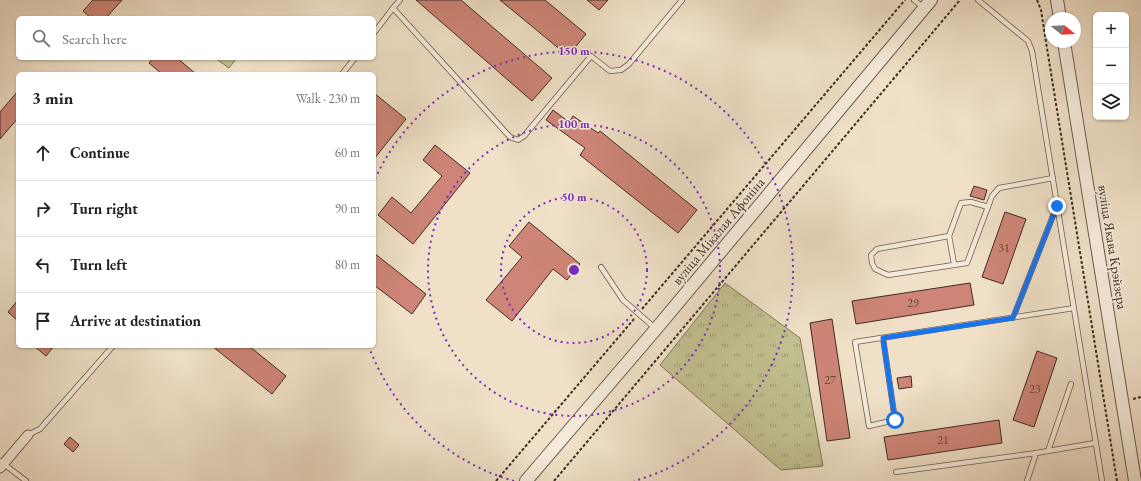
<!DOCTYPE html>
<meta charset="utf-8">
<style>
body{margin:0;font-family:"EB Garamond",serif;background:#f2f2f2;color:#222}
.controls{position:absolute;right:12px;top:12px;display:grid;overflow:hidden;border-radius:6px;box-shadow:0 1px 3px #0004}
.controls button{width:36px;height:36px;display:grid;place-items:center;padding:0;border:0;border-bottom:1px solid #e0e0e0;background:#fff;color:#222;font:20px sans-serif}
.compass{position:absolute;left:1045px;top:12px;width:36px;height:36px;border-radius:50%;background:#fff;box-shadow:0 1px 3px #0004;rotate:108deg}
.stop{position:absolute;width:12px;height:12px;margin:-9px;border:3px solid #1a73e8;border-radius:50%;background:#fff}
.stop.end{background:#1a73e8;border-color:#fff;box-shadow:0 1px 4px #0008}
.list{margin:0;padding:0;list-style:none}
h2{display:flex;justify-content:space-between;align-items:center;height:52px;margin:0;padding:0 16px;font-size:17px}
h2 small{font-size:13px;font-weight:400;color:#767676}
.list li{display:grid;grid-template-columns:26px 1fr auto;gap:12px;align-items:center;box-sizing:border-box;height:56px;padding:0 16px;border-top:1px solid #e0e0e0}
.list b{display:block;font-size:15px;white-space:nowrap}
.list em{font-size:13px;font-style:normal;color:#767676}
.icon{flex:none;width:22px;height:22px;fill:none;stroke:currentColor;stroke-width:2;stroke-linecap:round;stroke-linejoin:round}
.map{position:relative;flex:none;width:1141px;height:481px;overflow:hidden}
.search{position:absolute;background:#fff;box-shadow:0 1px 3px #0004;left:16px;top:16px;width:360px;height:44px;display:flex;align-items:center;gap:10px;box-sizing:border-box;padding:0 14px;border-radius:6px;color:#767676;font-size:15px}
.panel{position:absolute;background:#fff;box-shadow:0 1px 3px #0004;left:16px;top:72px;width:360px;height:276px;border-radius:6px}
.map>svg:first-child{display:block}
.grass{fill:url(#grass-tufts);stroke:#80765a}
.garden{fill:#c1c090;stroke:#80765a}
.building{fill:#ce8577;stroke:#3f2d24}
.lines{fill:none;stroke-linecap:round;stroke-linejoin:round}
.service-casing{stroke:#6b5a4d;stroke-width:6}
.minor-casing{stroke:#6b5a4d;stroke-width:11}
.tertiary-casing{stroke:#6b5a4d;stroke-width:14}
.path{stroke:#3f2d24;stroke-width:2;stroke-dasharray:3 2;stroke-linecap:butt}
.service{stroke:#f5ebdb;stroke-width:4.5}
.minor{stroke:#f5ebdb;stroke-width:9}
.tertiary{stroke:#f5ebdb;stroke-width:12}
.route{stroke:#1a73e8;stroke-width:5}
.ring{fill:none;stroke:#7b2cbf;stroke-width:2;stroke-dasharray:2 4}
.labels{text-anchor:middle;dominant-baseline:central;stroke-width:3;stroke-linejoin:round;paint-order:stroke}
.number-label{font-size:12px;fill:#634339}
.street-label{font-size:14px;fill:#3f2d24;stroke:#f5ebdb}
.centre{fill:#7b2cbf;stroke:#f5ebdb;stroke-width:2}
.ring-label{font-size:12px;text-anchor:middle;font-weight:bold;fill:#7b2cbf;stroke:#f5ebdb;stroke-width:3;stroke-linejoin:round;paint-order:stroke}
</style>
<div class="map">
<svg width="1141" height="481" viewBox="0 0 1141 481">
<defs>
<pattern id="grass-tufts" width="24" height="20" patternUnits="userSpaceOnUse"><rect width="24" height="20" fill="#c1c090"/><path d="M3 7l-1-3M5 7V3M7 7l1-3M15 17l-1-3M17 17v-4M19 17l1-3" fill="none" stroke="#9e9c75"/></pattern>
</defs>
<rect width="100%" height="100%" fill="#efe0c7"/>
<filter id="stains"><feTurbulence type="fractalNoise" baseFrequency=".005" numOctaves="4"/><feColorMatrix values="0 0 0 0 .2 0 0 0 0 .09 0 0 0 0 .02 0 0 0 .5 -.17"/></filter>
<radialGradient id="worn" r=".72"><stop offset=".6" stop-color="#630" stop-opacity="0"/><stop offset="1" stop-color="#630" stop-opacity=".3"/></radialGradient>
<polygon class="grass" points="725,283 800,338 823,466 781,470 660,365"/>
<polygon class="garden" points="215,58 237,58 229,68"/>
<g class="building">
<polygon points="93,0 122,0 106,18 91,18 83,11"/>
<polygon points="416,0 461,0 552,78 532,101"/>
<polygon points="500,0 545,0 586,34 568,56"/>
<polygon points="587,0 608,0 599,10"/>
<polygon points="153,58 177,58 196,74 162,74 149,63"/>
<polygon points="18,91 18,118 0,139 0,112"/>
<polygon points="374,93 406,119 374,159"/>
<polygon points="553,110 569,122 573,116 598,133 600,131 697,210 678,233 580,155 585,148 546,120"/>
<polygon points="435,145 470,173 413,244 378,215 392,197 411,213 442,176 423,160"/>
<polygon points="974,186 987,190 984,200 970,196"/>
<polygon points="1005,212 1026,219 1003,284 982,277"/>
<polygon points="529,222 580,264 567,280 553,269 512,321 486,300 522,257 509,246"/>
<polygon points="374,253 426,294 412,314 374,285"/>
<polygon points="970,283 974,305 856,324 852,301"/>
<polygon points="18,300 18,321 8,312"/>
<polygon points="832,319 850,438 827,441 810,323"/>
<polygon points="34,346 54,346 46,356"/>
<polygon points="212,346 249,346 286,376 272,394"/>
<polygon points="1037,351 1057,358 1034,427 1013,420"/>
<polygon points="911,376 912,387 899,389 897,378"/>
<polygon points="999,420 1002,443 888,460 884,437"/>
<polygon points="70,437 79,445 73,452 64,444"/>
</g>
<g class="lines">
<defs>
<g id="service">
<polyline points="914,0 923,7"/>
<polyline points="978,0 1028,41 1032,51 1102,481"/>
<polyline points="393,8 400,0"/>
<polyline points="374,33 393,8 510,137 518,140 524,136 591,56 610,71 621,70 629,64 682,0"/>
<polyline points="342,74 355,58"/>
<polyline points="949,236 877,249 871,255 872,263 875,269 888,275 967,263 992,196 999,188 1053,178"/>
<polyline points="954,264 949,236 961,203 971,202 988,207"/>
<polyline points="601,267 623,300 655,328"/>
<polyline points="1013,318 1056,208"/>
<polyline points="883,338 895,420 869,426 855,342 1074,308"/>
<polyline points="28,435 40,429 113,346"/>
<polyline points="1048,451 1071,384"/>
<polyline points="0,461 26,481"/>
<polyline points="896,472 1036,453"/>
<polyline points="1027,481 1036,453 1095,443"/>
</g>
<polyline id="minor" points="0,468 28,435"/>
<g id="tertiary">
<polyline points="1057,0 1060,18"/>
<polyline points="1064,42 1135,481"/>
<polyline points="526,481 656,329 931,0"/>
</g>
</defs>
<use href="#service" class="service-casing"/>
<use href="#minor" class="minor-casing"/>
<use href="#tertiary" class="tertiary-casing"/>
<g class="path">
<polyline points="1037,0 1041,10 1046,42 1117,481"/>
<polyline points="642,309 905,0"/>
<polyline points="1133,399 1141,397"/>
<polyline points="496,481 634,319"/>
<polyline points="554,481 960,0"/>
</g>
<use href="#service" class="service"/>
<use href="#minor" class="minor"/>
<use href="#tertiary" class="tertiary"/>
</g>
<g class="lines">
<polyline class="route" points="895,420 883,338 1013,318 1057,206"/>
</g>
<g class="ring">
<circle cx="574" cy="270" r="73"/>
<circle cx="574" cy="270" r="146"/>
<path d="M514 481A219 219 0 0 1 369 347M375 179A219 219 0 1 1 634 481"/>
</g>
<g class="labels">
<g class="number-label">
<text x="1004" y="248">31</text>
<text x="913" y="303">29</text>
<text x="830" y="380">27</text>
<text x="1035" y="389">23</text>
<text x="943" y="440">21</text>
</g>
<g class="street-label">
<text transform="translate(718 231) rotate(-50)">вуліца Мікалая Афоніна</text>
<text transform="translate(1113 247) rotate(81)">вуліца Якава Крэйзера</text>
</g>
</g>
<circle cx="574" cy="270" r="6" class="centre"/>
<g class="ring-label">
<text x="574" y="55">150 m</text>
<text x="574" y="128">100 m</text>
<text x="574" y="201">50 m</text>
</g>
<rect width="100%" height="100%" filter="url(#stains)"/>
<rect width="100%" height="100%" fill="url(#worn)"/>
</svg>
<div class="controls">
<button>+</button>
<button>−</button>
<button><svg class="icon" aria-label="layers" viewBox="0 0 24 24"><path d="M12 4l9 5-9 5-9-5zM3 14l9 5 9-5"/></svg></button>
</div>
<svg class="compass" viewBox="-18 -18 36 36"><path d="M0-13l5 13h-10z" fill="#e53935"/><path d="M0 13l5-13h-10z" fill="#767676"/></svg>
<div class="stop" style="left:895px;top:420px"></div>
<div class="stop end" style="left:1057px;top:206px"></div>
<div class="search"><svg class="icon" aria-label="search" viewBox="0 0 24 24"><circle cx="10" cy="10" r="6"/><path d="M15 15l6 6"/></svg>Search here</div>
<section class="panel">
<h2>3 min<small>Walk · 230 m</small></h2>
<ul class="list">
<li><svg class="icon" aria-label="ahead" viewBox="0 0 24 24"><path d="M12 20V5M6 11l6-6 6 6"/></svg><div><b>Continue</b></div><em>60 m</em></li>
<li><svg class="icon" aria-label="right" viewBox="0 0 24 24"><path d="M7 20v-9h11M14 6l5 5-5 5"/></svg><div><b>Turn right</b></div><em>90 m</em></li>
<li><svg class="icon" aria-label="left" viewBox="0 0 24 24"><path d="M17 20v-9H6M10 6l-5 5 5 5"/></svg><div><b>Turn left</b></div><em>80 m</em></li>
<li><svg class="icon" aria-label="arrive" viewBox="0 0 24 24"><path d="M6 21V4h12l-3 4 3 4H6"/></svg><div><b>Arrive at destination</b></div></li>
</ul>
</section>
</div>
